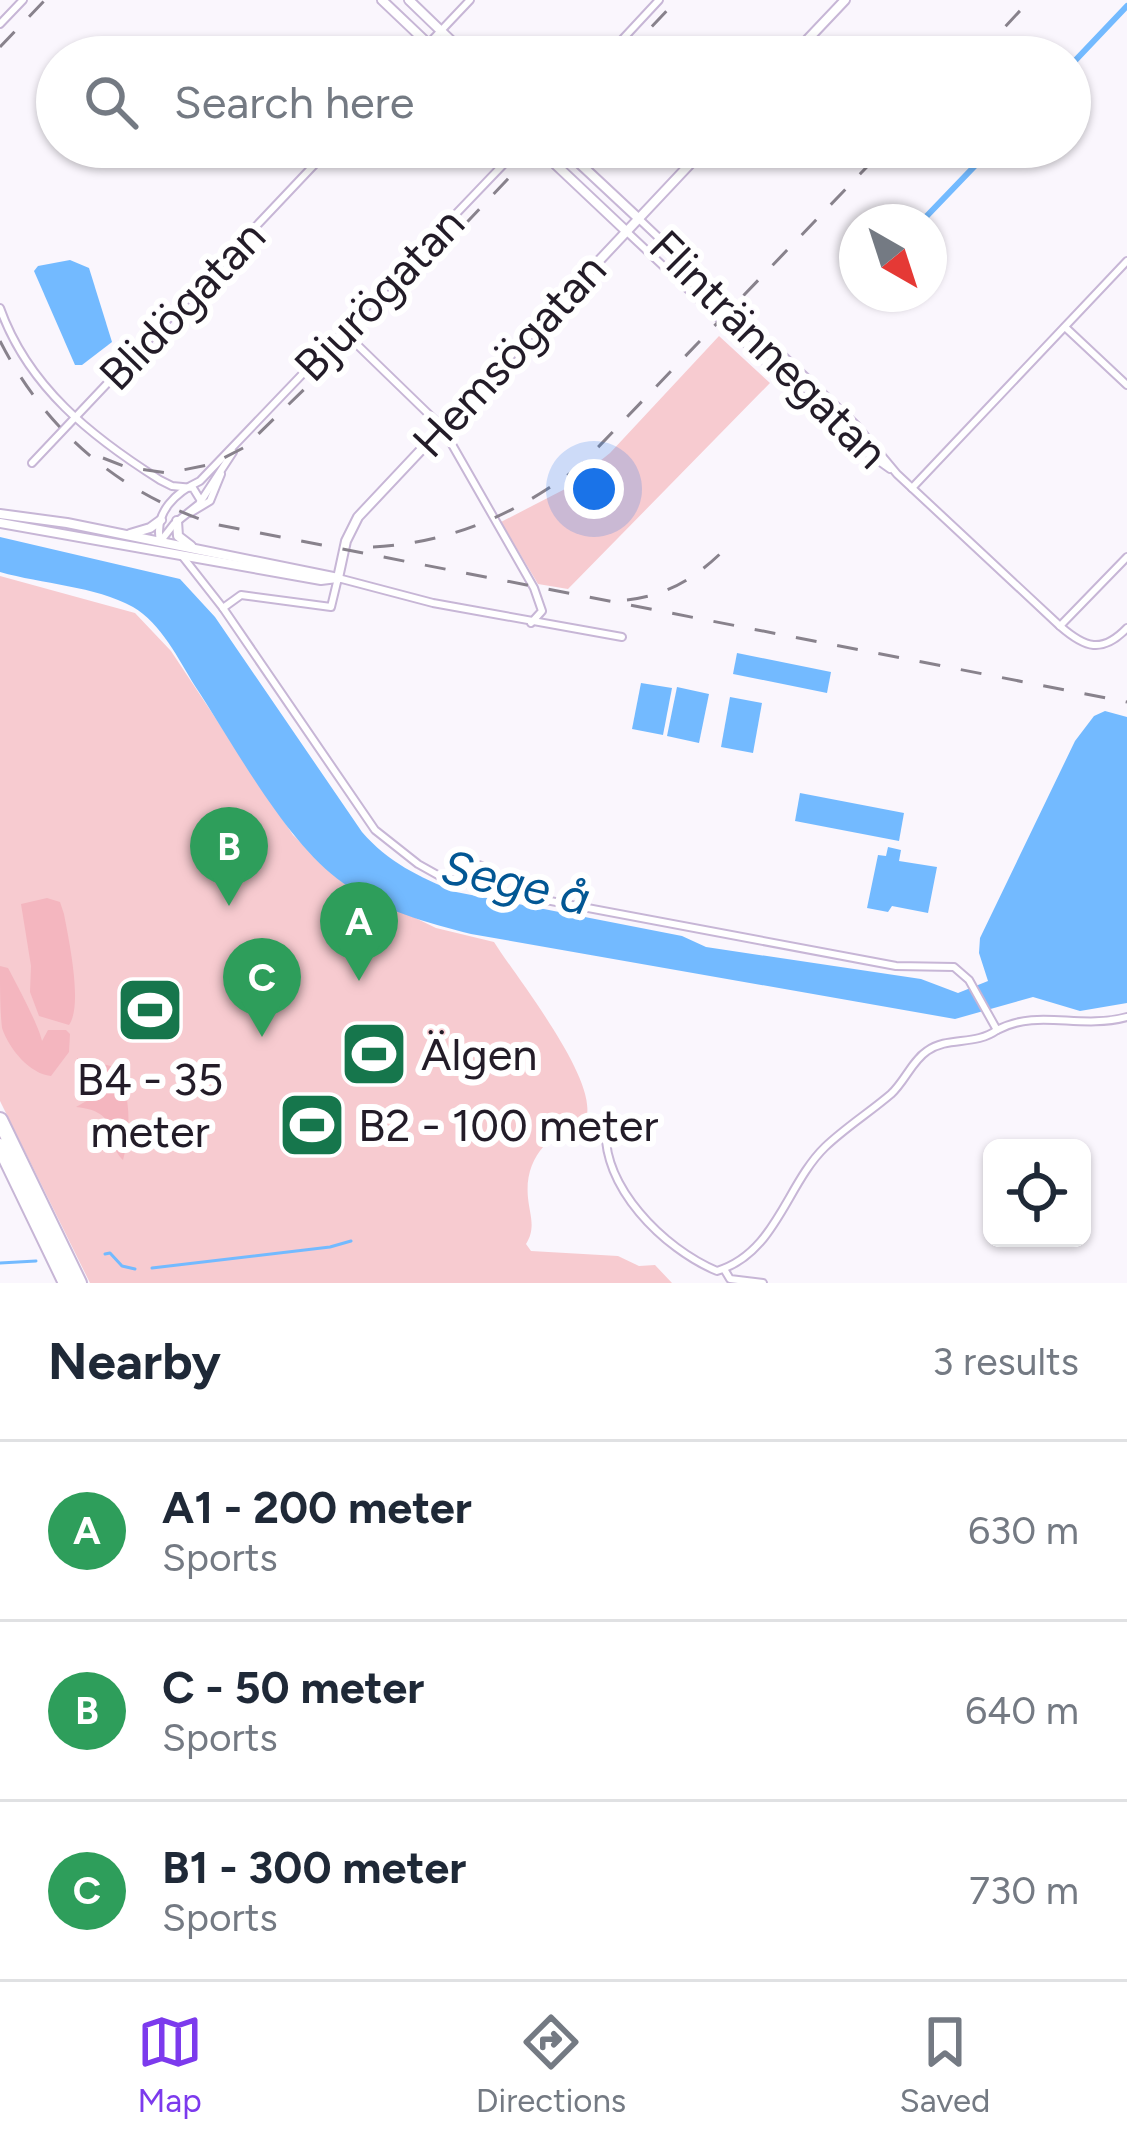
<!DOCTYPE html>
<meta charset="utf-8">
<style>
body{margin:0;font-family:Figtree,sans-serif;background:#f6f6f7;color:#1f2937}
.controls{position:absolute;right:36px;bottom:36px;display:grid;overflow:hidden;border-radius:18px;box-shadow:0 3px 9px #0004}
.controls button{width:108px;height:108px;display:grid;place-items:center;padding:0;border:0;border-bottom:3px solid #e0e1e3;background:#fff;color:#1f2937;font:60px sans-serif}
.compass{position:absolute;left:839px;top:204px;width:108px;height:108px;border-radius:50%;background:#fff;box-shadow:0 3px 9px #0004;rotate:141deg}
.you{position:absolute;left:594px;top:489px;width:42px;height:42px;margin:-30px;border:9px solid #fff;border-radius:50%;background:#1a73e8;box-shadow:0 0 0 18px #1a73e833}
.badge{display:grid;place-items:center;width:78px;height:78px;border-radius:50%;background:#7c3aed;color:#fff;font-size:39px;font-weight:700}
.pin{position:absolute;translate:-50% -99px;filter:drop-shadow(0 3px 6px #0008)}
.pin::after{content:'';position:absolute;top:63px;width:42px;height:36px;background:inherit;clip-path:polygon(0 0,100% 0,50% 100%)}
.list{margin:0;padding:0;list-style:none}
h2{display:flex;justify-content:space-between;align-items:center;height:156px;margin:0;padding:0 48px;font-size:51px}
h2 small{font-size:39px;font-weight:400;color:#747a83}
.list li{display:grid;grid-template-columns:78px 1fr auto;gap:36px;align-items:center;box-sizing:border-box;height:180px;padding:0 48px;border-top:3px solid #e0e1e3}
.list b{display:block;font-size:45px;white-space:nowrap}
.list p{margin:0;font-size:39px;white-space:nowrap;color:#747a83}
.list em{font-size:39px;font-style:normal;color:#747a83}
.icon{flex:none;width:66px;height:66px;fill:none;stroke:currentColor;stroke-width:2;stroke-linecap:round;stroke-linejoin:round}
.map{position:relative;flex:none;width:1127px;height:1283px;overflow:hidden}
.search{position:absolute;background:#fff;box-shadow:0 3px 9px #0004;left:36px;right:36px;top:36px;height:132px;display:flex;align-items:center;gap:30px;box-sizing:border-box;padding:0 42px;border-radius:66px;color:#747a83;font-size:45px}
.sheet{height:696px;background:#fff}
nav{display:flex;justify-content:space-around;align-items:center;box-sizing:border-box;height:168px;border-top:3px solid #e0e1e3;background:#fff;font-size:33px;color:#747a83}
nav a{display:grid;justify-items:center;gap:6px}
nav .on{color:#7c3aed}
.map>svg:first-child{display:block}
.green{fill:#f7cbd0}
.forest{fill:#f4b6bf}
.water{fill:#73baff}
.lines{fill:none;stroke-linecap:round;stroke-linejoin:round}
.stream{stroke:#73baff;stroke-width:3}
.canal{stroke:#73baff;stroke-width:6}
.minor-casing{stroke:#c7b6d6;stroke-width:10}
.tertiary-casing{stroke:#c7b6d6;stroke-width:12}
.trunk-casing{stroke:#c7b6d6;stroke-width:18}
.minor{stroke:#fff;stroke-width:6}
.tertiary{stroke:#fff;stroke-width:8}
.trunk{stroke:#fff;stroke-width:14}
.rail{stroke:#88828c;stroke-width:3;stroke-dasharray:21 21;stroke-linecap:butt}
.labels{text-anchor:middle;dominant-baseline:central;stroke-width:12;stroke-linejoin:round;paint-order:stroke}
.street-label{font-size:45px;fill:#231c28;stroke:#fff}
.poi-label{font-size:45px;fill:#231c28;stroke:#fff;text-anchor:start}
.water-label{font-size:48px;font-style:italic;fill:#025794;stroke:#fff}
</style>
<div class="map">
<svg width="1127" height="1283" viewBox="0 0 1127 1283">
<rect width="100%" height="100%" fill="#faf6fd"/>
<g class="green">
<polygon points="719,336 770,383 568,589 538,584 501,522 565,489 610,453"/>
<path d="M 0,576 L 135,613 L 171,651 L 293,835 L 343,883 L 436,928 L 494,942 C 516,977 603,1085 585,1121 C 549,1133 524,1158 528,1198 C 530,1216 536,1228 526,1244 L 531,1251 L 618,1256 L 639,1266 L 655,1265 L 672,1283 L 90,1283 L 0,1101 Z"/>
</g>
<g class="forest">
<path d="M 47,898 L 60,902 L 64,914 C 69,941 83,1005 69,1025 L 39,1016 L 30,992 L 31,966 L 21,904 Z"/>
<path d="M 0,966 L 8,968 C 17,985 39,1026 42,1041 L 48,1030 L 66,1030 L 70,1034 L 69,1052 L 51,1076 C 30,1074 9,1049 2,1028 C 0,1011 0,985 0,966 Z"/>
<path d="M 77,1058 L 115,1067 C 132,1092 131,1133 123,1160 C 102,1139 124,1112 76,1107 L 90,1099 L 90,1064 L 77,1062 Z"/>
</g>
<g class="water">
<polygon points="70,260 89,268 112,342 82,365 75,365 34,271 38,266"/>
<path d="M 0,537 L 180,579 L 215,617 L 362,832 C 388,862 419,877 456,892 L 682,936 L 706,947 L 921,979 L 958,993 L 988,981 L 979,953 L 980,938 L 1075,741 L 1094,716 L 1105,711 L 1127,717 L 1127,1003 L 1080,1011 L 1033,997 L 955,1019 L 471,934 C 428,923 380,910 343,883 C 286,843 234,745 195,686 C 179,660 161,623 133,607 C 95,586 42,584 0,572 Z"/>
<polygon points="737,653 831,672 827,693 733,674"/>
<polygon points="641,683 672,688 663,735 632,729"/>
<polygon points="677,687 709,694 699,743 667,736"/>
<polygon points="730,697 762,703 753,753 721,747"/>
<polygon points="800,793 904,813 899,841 795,821"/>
<polygon points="888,847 901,850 899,861 937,867 928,913 892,906 888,912 867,908 878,855 886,856"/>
</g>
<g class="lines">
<g class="stream">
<polyline points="105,1254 110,1253 122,1266 135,1269"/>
<polyline points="0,1263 36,1261"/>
<polyline points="152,1268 330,1247 351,1241"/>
</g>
<g class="canal">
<polyline points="1070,66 1127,6"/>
<polyline points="921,222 993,147"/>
</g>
<defs>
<g id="minor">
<polyline points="0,24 23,0"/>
<polyline points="416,57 470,0"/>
<polyline points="606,57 659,0"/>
<path d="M 638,218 L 856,425 L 897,474 L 1060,626 C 1085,648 1102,654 1127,628"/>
<polyline points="626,231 845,437 890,469"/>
<path d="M 0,308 C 28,387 92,437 160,480 L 172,486 L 193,488 L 201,501"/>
<polyline points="1065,327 1127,385"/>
<polyline points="345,333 442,427 534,588 542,611 531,623"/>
<polyline points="32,463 331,147"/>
<polyline points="912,488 1127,261"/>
<polyline points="190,513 210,501 221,474"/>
<path d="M 160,541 C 154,512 176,492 200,481 L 520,147"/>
<polyline points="160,542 174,524 199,504 233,452"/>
<polyline points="183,557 223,608 375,830 418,864 443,878 469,884"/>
<polyline points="223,608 241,595 331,607 338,578 433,603 622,637"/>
<polyline points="1060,626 1127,557"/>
<circle cx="477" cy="876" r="11"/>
<path d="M 476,887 L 896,966 L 954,967 L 969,980 L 997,1030 C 975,1046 948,1036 927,1051 C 912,1061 905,1081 891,1094 C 870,1112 846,1127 825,1147 C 786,1185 776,1253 717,1271 C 664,1249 600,1186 606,1124"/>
<path d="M 997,1030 C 1039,1008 1078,1030 1127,1017"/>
<polyline points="724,1269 730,1279 763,1283"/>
</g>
<g id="tertiary">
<polyline points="382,0 442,57"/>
<polyline points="409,0 468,57"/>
<polyline points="791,57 845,0"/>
<polyline points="537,147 626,231"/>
<polyline points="562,147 638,218"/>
<polyline points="0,514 67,523 338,578"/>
<polyline points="177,521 178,536 191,546"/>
<polyline points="0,523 321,580 337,578"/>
<polyline points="130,534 150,528 161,520"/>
<polyline points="338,578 346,541 358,517 706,147"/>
</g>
<g id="trunk">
<polyline points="0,1120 79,1283"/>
<polyline points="0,1146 66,1283"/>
</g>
</defs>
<use href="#minor" class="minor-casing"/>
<use href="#tertiary" class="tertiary-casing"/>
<use href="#trunk" class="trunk-casing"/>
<use href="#minor" class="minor"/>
<use href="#tertiary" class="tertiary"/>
<use href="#trunk" class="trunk"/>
<g class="rail">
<polyline points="0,47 45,0"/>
<polyline points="623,57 677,0"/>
<polyline points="977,57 1030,0"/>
<path d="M 0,341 C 45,430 119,493 214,524 L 1127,702"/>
<polyline points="103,458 126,467 168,473 212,464 245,447 366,329 538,147"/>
<path d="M 373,547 C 451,543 519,513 580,466 L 886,147"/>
<path d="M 627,600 C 672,595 701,574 732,542"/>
</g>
</g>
<defs>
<symbol id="stadium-square" viewBox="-11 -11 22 22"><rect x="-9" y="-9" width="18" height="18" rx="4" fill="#16764c" stroke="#fff"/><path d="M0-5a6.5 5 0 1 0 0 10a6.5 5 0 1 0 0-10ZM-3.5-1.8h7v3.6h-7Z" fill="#fff"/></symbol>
</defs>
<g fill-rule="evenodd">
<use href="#stadium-square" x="112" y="972" width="76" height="76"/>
<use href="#stadium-square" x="336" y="1016" width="76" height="76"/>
<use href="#stadium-square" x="274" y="1087" width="76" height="76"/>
</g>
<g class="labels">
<g class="street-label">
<text transform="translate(379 294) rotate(-46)">Bjurögatan</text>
<text transform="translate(182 305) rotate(-46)">Blidögatan</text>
<text transform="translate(769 349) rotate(45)">Flintrännegatan</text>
<text transform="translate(509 355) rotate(-47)">Hemsögatan</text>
</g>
<g class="poi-label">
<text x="421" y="1054">Älgen</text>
<text x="150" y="1079" text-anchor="middle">B4 - 35<tspan x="150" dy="52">meter</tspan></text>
<text x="358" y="1125">B2 - 100 meter</text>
</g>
<g class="water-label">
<text transform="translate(516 882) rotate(13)">Sege å</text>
</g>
</g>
</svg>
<div class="controls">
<button><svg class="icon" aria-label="locate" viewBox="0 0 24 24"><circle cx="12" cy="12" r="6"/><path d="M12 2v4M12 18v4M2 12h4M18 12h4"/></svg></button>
</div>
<svg class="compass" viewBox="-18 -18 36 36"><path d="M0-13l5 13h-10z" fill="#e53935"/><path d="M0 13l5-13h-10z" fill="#747a83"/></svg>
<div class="you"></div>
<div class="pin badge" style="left:359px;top:981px;background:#2e9e5b">A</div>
<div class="pin badge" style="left:229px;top:906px;background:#2e9e5b">B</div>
<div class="pin badge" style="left:262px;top:1037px;background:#2e9e5b">C</div>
<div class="search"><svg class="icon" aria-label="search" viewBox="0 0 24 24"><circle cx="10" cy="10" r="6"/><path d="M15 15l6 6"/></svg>Search here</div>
</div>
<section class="sheet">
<h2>Nearby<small>3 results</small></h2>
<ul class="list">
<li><span class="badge" style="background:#2e9e5b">A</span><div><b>A1 - 200 meter</b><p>Sports</p></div><em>630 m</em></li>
<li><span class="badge" style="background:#2e9e5b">B</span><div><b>C - 50 meter</b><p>Sports</p></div><em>640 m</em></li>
<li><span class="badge" style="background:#2e9e5b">C</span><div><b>B1 - 300 meter</b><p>Sports</p></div><em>730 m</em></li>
</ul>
</section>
<nav>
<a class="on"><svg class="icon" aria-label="map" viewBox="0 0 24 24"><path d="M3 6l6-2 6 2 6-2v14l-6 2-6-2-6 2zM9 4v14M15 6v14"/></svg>Map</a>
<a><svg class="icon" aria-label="directions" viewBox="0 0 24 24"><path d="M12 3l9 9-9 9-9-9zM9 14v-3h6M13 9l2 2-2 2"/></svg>Directions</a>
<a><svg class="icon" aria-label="saved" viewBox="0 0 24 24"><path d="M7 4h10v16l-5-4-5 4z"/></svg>Saved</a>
</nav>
